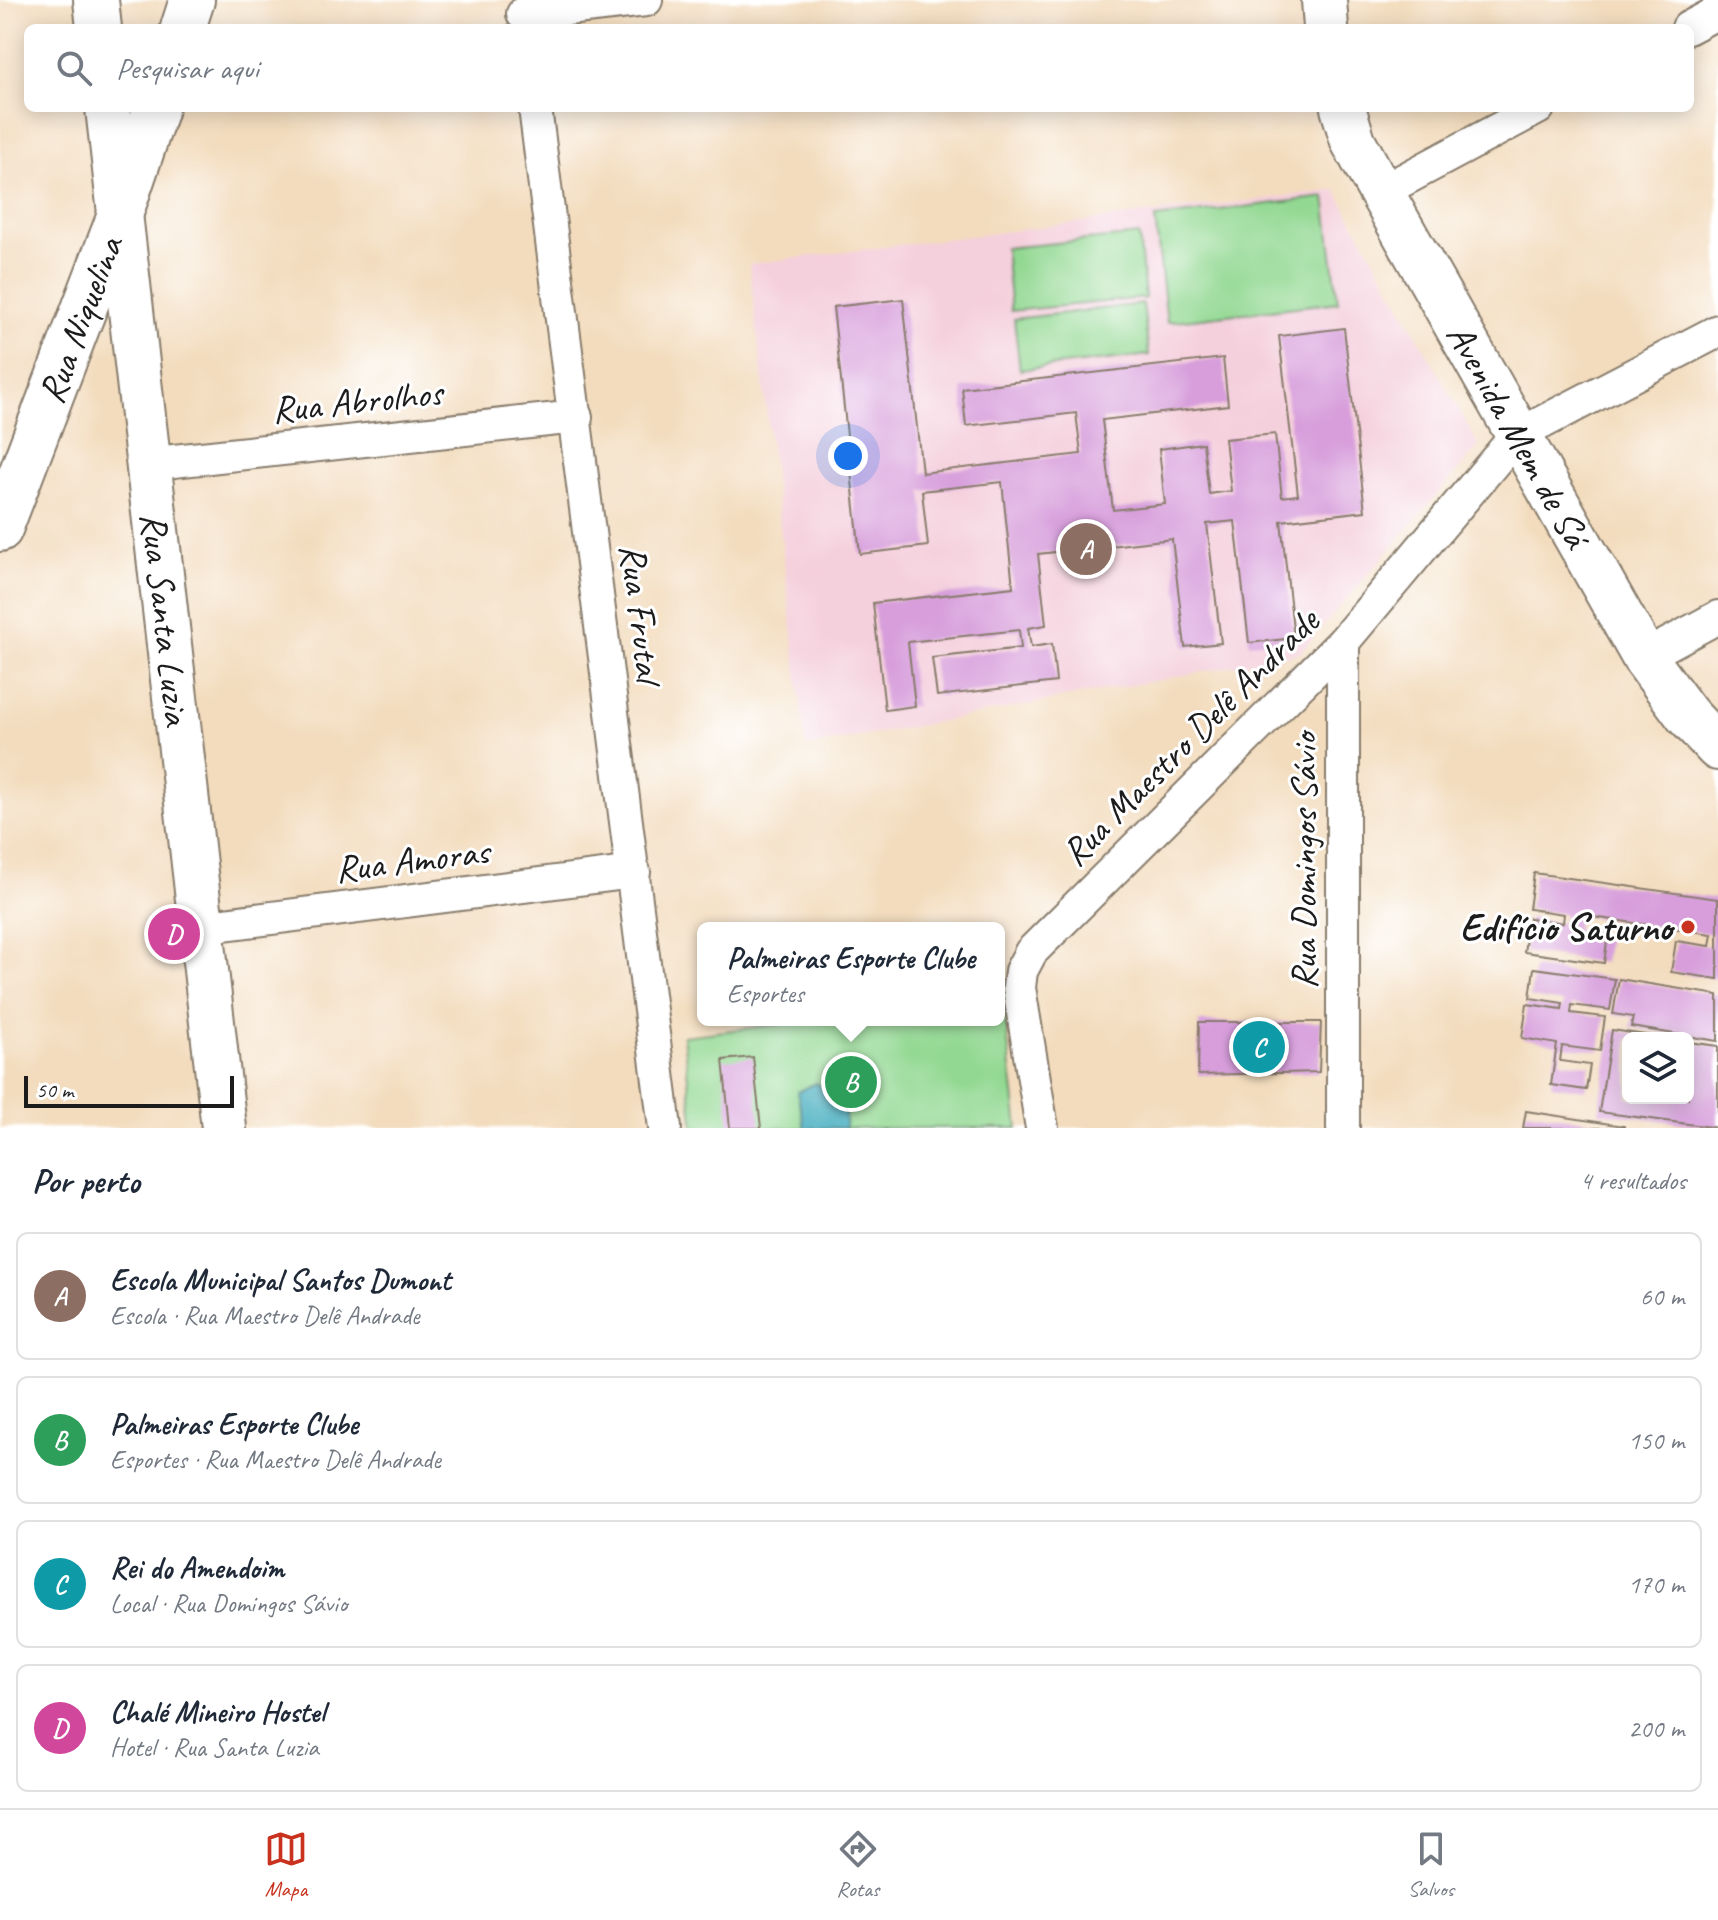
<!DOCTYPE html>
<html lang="pt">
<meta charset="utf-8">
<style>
body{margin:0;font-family:Caveat,sans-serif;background:#f2f2f3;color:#1f2937}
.controls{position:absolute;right:24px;bottom:24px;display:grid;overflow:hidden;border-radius:12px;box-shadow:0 4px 20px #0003}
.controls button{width:72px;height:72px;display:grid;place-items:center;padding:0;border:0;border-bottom:2px solid #e0e1e3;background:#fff;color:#1f2937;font:40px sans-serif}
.scale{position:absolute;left:24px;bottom:20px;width:210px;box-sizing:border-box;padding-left:8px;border:4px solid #1c1c1c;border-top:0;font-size:22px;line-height:28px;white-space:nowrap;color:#1c1c1c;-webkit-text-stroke:6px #fff;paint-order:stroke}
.you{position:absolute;left:848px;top:456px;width:28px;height:28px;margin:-20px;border:6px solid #fff;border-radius:50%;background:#1a73e8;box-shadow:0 0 0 12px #1a73e833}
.badge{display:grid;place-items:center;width:52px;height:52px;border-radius:50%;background:#c8321e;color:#fff;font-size:26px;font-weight:700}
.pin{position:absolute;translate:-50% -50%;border:4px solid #fff;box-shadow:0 2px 8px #0006}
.popup{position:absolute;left:697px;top:922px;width:308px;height:104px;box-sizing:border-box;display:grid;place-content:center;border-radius:12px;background:#fff;filter:drop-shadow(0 2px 6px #0005);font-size:26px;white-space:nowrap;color:#747a83}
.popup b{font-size:30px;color:#1f2937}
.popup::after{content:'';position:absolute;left:50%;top:100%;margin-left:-16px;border:16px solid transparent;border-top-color:#fff}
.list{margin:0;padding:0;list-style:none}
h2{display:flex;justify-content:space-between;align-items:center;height:104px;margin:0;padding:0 32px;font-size:34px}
h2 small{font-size:26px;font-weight:400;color:#747a83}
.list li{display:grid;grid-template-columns:52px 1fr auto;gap:24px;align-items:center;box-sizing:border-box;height:128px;margin:0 16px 16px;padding:0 16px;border:2px solid #e0e1e3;border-radius:12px}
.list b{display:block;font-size:30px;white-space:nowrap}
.list p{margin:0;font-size:26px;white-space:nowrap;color:#747a83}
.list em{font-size:26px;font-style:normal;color:#747a83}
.icon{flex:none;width:44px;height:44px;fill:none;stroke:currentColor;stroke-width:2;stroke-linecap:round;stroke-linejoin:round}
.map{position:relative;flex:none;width:1718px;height:1128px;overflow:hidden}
.search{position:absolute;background:#fff;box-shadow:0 4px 20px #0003;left:24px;right:24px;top:24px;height:88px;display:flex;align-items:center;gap:20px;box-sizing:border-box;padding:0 28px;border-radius:12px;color:#747a83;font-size:30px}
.sheet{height:680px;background:#fff}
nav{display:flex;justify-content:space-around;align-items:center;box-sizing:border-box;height:112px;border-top:2px solid #e0e1e3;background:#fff;font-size:22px;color:#747a83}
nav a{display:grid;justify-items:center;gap:4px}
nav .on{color:#c8321e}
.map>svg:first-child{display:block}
.built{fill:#f4cfdc}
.green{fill:#92d892;stroke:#577a57;stroke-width:2}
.water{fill:#3eabbd;stroke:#2d646c;stroke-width:2}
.building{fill:#d79edb}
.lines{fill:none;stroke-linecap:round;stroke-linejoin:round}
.street-casing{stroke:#887c6c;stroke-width:36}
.secondary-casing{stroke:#887c6c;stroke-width:48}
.street{stroke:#fff;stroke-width:32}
.secondary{stroke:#fff;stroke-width:44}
.poi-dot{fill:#c8321e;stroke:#fff;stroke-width:3}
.labels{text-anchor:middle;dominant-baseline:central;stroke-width:6;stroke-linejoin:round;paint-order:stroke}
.street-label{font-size:38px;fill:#1c1c1c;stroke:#fff}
.poi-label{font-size:38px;font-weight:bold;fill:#1c1c1c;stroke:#fff;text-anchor:end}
</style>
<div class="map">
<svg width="1718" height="1128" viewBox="0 0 1718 1128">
<rect width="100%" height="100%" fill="#fff"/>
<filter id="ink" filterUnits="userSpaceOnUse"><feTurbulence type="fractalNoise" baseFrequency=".0125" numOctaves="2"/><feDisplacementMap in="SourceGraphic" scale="16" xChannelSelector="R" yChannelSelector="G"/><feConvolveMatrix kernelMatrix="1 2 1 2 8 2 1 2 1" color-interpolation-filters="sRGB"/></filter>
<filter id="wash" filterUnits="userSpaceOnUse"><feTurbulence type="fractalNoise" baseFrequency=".006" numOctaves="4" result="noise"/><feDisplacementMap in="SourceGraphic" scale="32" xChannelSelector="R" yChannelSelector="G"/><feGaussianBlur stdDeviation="1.8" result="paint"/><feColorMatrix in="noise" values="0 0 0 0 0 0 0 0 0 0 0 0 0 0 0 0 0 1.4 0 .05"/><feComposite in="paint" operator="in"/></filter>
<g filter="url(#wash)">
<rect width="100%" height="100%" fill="#f3dcbd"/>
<polygon class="built" points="1336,190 1479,446 1300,653 806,747 749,264"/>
<g class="green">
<polygon points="1325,197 1338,302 1167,322 1155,218"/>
<polygon points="1139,235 1145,298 1011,311 1005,248"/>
<polygon points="1143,304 1149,355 1020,370 1014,319"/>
<polygon points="999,998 1003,998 1018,1128 694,1128 683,1036 816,1020 999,1020"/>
</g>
<polygon class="water" points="815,1083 846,1099 845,1128 805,1128 797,1092"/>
<g id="blocks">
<g class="building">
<polygon points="903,299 922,473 1081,454 1076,413 966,426 962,388 1223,358 1228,405 1102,420 1113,510 1165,504 1159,449 1203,443 1209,494 1231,491 1225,439 1275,434 1282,497 1298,495 1279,336 1344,328 1365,511 1281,521 1294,638 1249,643 1235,521 1207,524 1221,643 1185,647 1172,539 1038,554 1046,625 1028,628 1031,647 1052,644 1056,682 937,696 932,658 1021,648 1019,630 908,642 915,706 885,710 873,603 1013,587 1002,482 922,491 928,546 860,554 833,307"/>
<polygon points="1534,873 1718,899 1718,979 1671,972 1676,941 1710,946 1712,934 1578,915 1576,930 1608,935 1604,963 1524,952 1529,918 1563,923 1564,914 1529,909"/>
<polygon points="1534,968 1615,979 1610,1010 1572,1005 1571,1013 1605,1017 1600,1051 1562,1046 1560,1061 1590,1065 1586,1090 1551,1085 1557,1044 1522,1038 1527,1004 1562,1009 1563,1003 1530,998"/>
<polygon points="1619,979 1718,995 1718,1041 1631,1027 1633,1017 1613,1014"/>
<polygon points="1199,1022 1321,1022 1319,1072 1198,1075"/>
<polygon points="1612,1030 1652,1036 1628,1038 1628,1098 1688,1098 1688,1042 1718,1046 1718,1128 1599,1112"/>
<polygon points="753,1057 761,1128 730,1128 723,1060"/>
<polygon points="1526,1111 1624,1126 1624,1128 1523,1128"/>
</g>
</g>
</g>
<g filter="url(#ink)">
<use href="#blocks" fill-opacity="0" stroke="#887c6c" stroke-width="2"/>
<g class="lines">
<defs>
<g id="street">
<polyline points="523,14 646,0"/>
<polyline points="1688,28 1718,12"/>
<polyline points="535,108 665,1128"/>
<polyline points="1381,192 1538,108"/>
<polyline points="146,464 576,417"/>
<polyline points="1644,657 1718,617"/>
<polyline points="200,927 634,872"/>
<polyline points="1042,1128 1019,988 1021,971 1031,952 1343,642 1516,436 1718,331"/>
<polyline points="1343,1128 1343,642"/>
</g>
<g id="secondary">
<polyline points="96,0 99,28"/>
<polyline points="1324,0 1326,28"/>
<polyline points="183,28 192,0"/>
<path id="s1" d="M 108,108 L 224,1128"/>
<path id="s2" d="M 1343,108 L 1353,141 L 1381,192 L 1644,657 L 1687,715 L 1718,748"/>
<path id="s3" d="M 0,529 L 120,215 L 156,108"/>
</g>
</defs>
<use href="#street" class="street-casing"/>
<use href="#secondary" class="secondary-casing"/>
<use href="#street" class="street"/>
<use href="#secondary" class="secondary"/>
</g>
</g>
<circle class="poi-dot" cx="1688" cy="927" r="8"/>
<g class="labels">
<g class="street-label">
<text stroke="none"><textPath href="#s3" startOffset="224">Rua Niquelina</textPath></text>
<text transform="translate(357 401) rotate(-6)">Rua Abrolhos</text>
<text stroke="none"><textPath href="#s2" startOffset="372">Avenida Mem de Sá</textPath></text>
<text transform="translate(641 613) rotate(83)">Rua Frutal</text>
<text stroke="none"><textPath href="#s1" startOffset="514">Rua Santa Luzia</textPath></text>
<text transform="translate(1190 737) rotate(-45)">Rua Maestro Delê Andrade</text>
<text transform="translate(412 860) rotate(-7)">Rua Amoras</text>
<text transform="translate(1303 861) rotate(-90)">Rua Domingos Sávio</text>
</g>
<g class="poi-label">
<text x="1672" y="927">Edifício Saturno</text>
</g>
</g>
</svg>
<div class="controls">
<button><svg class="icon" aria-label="layers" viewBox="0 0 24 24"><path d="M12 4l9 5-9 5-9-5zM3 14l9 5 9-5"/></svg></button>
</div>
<div class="scale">50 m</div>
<div class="you"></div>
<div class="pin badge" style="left:1086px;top:549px;background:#8d6e63">A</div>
<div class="pin badge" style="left:851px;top:1082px;background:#2e9e5b">B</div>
<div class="popup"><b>Palmeiras Esporte Clube</b>Esportes</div>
<div class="pin badge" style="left:1259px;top:1047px;background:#0f9aa8">C</div>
<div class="pin badge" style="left:174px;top:934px;background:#d1479c">D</div>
<div class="search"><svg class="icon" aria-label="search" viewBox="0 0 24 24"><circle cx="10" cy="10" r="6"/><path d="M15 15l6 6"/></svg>Pesquisar aqui</div>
</div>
<section class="sheet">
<h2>Por perto<small>4 resultados</small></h2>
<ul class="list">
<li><span class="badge" style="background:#8d6e63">A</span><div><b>Escola Municipal Santos Dumont</b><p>Escola · Rua Maestro Delê Andrade</p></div><em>60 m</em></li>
<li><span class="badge" style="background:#2e9e5b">B</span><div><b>Palmeiras Esporte Clube</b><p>Esportes · Rua Maestro Delê Andrade</p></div><em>150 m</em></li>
<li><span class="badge" style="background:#0f9aa8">C</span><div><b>Rei do Amendoim</b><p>Local · Rua Domingos Sávio</p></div><em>170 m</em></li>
<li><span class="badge" style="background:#d1479c">D</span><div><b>Chalé Mineiro Hostel</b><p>Hotel · Rua Santa Luzia</p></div><em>200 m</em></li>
</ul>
</section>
<nav>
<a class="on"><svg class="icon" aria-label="map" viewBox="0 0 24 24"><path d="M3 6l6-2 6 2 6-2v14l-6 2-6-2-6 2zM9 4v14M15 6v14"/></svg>Mapa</a>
<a><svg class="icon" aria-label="directions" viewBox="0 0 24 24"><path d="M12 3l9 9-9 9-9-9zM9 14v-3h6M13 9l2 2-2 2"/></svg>Rotas</a>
<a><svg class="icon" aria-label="saved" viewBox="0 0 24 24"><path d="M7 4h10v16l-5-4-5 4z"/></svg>Salvos</a>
</nav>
